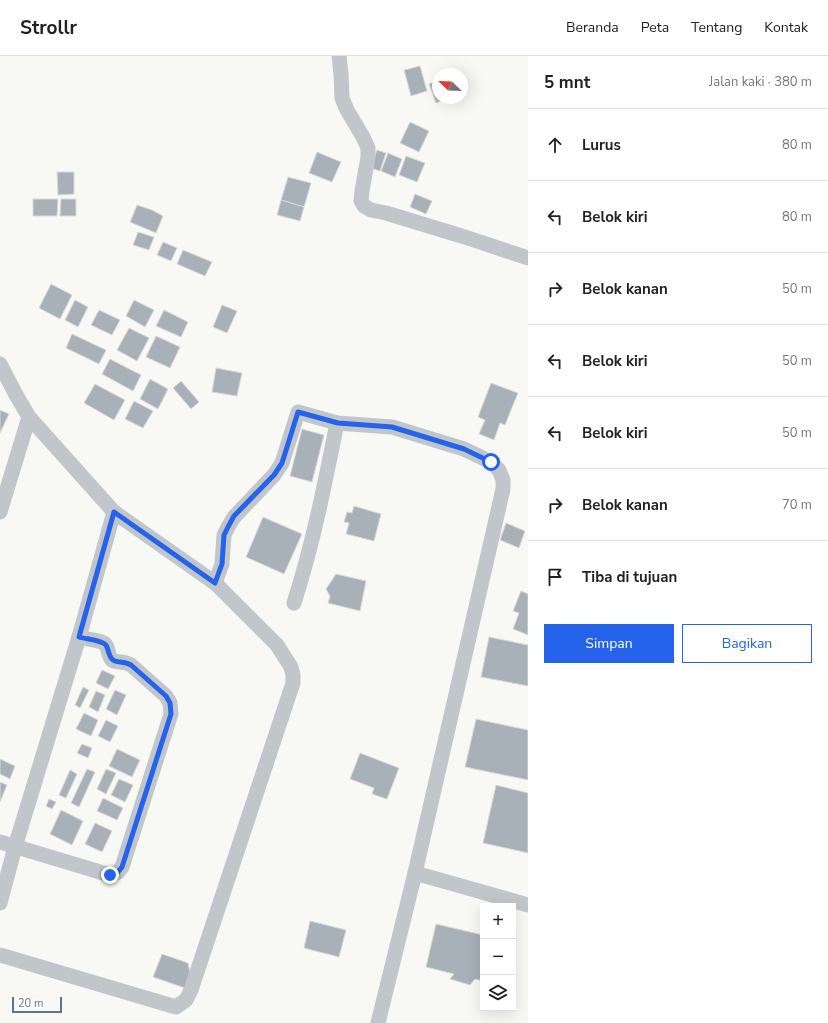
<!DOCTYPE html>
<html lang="id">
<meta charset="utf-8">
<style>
body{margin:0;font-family:"Nunito Sans",sans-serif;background:#f6f6f6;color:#202124}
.controls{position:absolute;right:12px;bottom:12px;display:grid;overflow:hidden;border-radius:0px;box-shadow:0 4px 16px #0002}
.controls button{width:36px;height:36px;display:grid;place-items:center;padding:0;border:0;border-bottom:1px solid #e0e0e0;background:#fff;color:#202124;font:20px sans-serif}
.compass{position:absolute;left:432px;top:12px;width:36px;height:36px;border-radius:50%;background:#fff;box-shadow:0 4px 16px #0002;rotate:293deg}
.scale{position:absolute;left:12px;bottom:10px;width:50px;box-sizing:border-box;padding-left:4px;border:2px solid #627582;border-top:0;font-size:11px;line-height:14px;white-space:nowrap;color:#627582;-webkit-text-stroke:3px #fff;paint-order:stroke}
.stop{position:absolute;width:12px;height:12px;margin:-9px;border:3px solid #2563eb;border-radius:50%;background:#fff}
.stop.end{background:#2563eb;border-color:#fff;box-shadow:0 1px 4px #0008}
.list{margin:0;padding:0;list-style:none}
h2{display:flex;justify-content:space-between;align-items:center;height:52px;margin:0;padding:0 16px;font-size:17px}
h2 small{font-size:13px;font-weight:400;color:#757577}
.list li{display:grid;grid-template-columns:26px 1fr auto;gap:12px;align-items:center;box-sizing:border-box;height:72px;padding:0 16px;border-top:1px solid #e0e0e0}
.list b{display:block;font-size:15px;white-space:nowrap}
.list em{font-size:13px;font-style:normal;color:#757577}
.actions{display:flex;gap:8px;padding:12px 16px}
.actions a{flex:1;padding:9px 0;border:1px solid #2563eb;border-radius:0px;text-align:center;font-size:14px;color:#2563eb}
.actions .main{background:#2563eb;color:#fff}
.icon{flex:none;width:22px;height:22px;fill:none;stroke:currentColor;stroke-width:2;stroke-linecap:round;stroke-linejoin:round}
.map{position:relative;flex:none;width:528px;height:967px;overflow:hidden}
header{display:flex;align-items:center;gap:24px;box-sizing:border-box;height:56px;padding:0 20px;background:#fff;border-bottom:1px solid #e0e0e0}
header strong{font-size:19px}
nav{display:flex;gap:22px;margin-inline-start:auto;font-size:14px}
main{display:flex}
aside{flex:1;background:#fff}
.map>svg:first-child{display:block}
.building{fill:#a8b1b8;stroke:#dadad8}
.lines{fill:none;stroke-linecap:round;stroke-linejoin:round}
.minor{stroke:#c1c6ca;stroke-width:15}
.route{stroke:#2563eb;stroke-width:5}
</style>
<header>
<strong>Strollr</strong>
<nav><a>Beranda</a><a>Peta</a><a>Tentang</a><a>Kontak</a></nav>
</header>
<main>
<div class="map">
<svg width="528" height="967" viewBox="0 0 528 967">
<rect width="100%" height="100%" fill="#f8f8f5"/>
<g class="building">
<polygon points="420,10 427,35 411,40 404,14"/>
<polygon points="438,24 438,42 450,42 436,47 429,28"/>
<polygon points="410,66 429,75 419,96 400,87"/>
<polygon points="377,94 386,97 380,115 371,112"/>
<polygon points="317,96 341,106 332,126 309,117"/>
<polygon points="388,97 402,103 395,121 381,115"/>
<polygon points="406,100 425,107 417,126 399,119"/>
<polygon points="57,116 74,116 74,138 58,139"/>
<polygon points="288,121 311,127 304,151 281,144"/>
<polygon points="415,138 432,145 426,158 410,151"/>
<polygon points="33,143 58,143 57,160 33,160"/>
<polygon points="61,143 76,143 76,160 60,160"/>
<polygon points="281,144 304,151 300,165 277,159"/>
<polygon points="137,149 152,154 163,160 156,177 130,166"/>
<polygon points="138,176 154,181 149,194 133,189"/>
<polygon points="163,186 177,192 171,205 157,199"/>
<polygon points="183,194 212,206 205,220 177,208"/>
<polygon points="51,228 72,239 60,263 39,252"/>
<polygon points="75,244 88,251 78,271 65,264"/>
<polygon points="134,244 154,254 145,271 126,260"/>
<polygon points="222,249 237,255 227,277 213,271"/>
<polygon points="99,254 120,264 112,279 91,269"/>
<polygon points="164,254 188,266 181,281 156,270"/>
<polygon points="129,272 149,282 137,305 117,294"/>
<polygon points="72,278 106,294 99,308 66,292"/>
<polygon points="156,280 180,291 170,312 146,301"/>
<polygon points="110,303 141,319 133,335 102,318"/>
<polygon points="216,312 242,317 237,340 212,336"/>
<polygon points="150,323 168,333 158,353 140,343"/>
<polygon points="181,325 199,346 191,353 173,332"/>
<polygon points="491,327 518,337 505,369 500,367 494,384 479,378 485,364 478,361"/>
<polygon points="95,328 125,344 114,364 84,347"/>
<polygon points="134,345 153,355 143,372 125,363"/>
<polygon points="0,354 9,358 0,377"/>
<polygon points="302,373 324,379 312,426 290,420"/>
<polygon points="354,450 381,458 374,485 346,478 349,467 344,466 347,456 352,457"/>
<polygon points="263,461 302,478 284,518 246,501"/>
<polygon points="506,467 525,475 519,492 500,484"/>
<polygon points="336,518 366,525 360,555 328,547 330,540 326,533"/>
<polygon points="521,535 528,538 528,579 513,573 519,557 513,555"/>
<polygon points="489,581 528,589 528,630 481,621"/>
<polygon points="102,614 115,620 108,633 96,627"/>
<polygon points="83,631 89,634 80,652 75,649"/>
<polygon points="115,634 126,639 117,659 106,653"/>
<polygon points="96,635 105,639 98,656 89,651"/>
<polygon points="84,657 98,664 91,680 76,673"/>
<polygon points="476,663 528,674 528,724 465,711"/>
<polygon points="106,664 118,670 110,686 98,680"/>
<polygon points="82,688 92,692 88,702 77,697"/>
<polygon points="117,693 140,704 132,721 109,710"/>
<polygon points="360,697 399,712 387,743 372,738 374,732 350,723"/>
<polygon points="0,703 15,710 10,723 0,718"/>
<polygon points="87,713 95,716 79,751 71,747"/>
<polygon points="106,713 116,717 106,738 97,733"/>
<polygon points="70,714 77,718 66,742 59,739"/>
<polygon points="119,723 133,729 125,746 111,739"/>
<polygon points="0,726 7,729 0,746"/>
<polygon points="496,729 528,737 528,797 483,787"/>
<polygon points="103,742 123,752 117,764 97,755"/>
<polygon points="49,743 56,746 52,753 46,750"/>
<polygon points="61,754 83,765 72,789 50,778"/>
<polygon points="95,767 112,775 102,796 85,788"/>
<polygon points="310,865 346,874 339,901 304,892"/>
<polygon points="436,868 483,879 483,925 475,923 470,929 450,923 454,918 426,911"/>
<polygon points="162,898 188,907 190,917 185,932 153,921"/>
</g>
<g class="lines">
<g class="minor">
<polyline points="339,0 341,18 342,42 347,54 363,81 368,92 368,101 362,135 361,145 364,150 371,154 386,157 465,181 528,202"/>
<polyline points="0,308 15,337 29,361 114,456 215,527 277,589 291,611 293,619 293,627 191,934 186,944 176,951 0,899"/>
<polyline points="0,456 29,361"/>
<polyline points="215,527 222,508 224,479 228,471 234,461 274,419 282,407 298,356 337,367 392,371 464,393 491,406 499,414 503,424 503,433 415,817 378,967"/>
<path d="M 294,547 C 313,488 325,427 337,367"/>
<path d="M 0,786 L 110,819 L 118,816 L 122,811 L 171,658 L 170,647 L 166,640 L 131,609 C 124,605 117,607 112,604 C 108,600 109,594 106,589 C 102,584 85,583 79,581"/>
<polyline points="415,817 528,849"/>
<polyline points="0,847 15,791 79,581 114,456"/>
</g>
</g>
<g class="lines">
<path class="route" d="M 110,819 L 118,816 L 122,811 L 171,658 L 170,647 L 166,640 L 131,609 C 124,605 117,607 113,604 C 108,600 109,594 106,589 C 102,584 85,583 79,581 L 114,456 L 215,527 L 222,508 L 224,479 L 228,471 L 234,460 L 274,419 L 282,407 L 298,356 L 338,367 L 392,371 L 464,393 L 491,406"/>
</g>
</svg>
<div class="controls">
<button>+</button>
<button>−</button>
<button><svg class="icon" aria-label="layers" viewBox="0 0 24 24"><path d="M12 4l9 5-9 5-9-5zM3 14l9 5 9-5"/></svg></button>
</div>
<svg class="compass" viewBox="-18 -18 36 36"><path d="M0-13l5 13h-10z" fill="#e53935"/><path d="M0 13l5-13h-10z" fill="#757577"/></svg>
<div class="scale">20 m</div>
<div class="stop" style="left:491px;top:406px"></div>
<div class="stop end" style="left:110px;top:819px"></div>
</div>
<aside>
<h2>5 mnt<small>Jalan kaki · 380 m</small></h2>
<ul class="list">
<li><svg class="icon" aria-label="ahead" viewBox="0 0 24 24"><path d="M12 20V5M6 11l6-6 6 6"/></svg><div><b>Lurus</b></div><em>80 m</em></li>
<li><svg class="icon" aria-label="left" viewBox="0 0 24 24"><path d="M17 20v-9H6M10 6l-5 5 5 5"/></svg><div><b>Belok kiri</b></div><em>80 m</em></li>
<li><svg class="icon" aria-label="right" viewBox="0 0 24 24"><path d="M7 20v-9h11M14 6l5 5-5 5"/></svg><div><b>Belok kanan</b></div><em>50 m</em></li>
<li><svg class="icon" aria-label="left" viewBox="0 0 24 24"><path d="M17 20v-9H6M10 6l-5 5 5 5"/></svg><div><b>Belok kiri</b></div><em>50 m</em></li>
<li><svg class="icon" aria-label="left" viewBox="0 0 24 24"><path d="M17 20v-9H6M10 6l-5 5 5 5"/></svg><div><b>Belok kiri</b></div><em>50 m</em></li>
<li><svg class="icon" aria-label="right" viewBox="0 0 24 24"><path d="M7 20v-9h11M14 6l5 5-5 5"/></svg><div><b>Belok kanan</b></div><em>70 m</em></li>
<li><svg class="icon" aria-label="arrive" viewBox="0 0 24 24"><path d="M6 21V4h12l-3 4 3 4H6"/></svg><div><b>Tiba di tujuan</b></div></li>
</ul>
<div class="actions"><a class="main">Simpan</a><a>Bagikan</a></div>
</aside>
</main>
